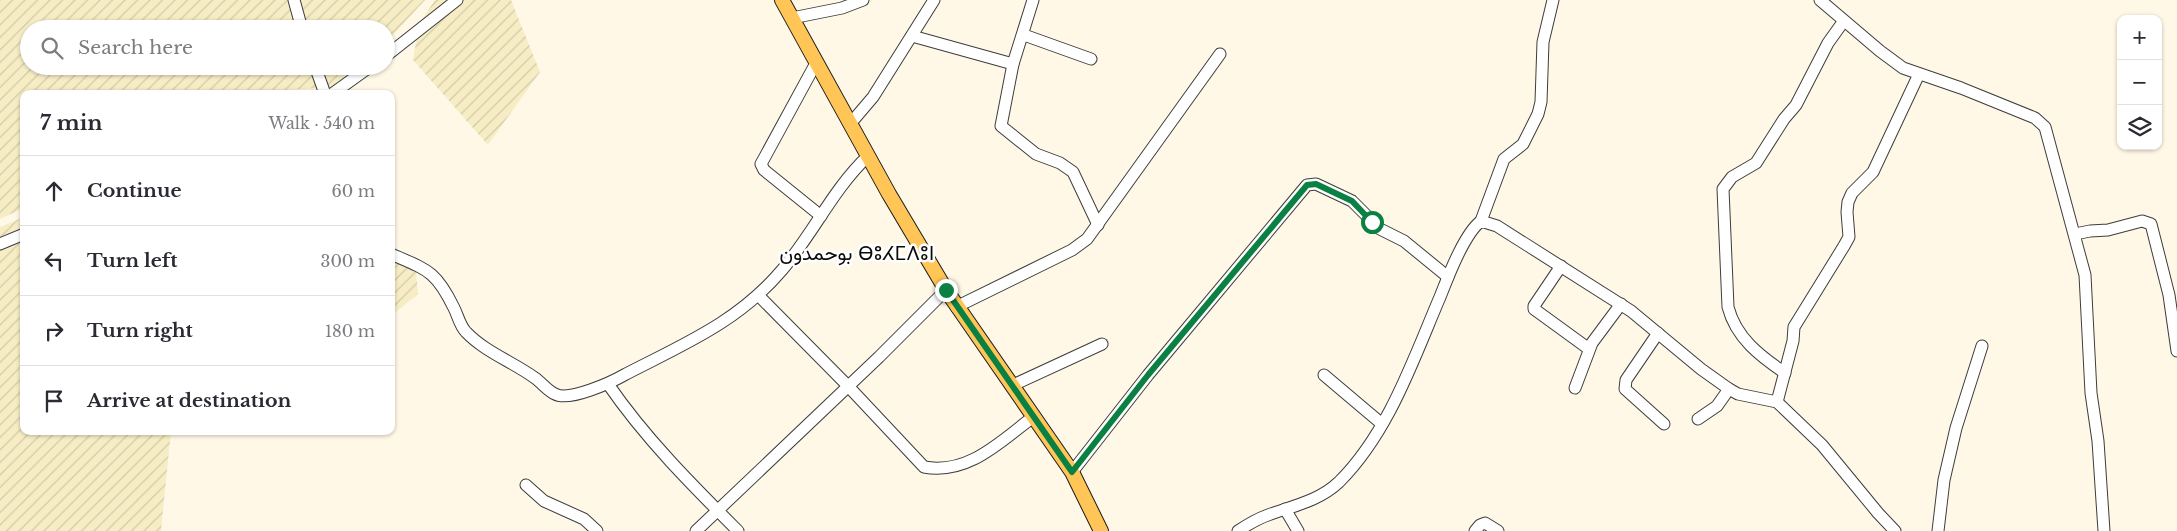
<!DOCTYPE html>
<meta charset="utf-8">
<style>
body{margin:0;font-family:"Libre Baskerville",Vazirmatn,"Noto Sans Tifinagh",serif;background:#f7f7f7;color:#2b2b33}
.controls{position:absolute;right:15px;top:15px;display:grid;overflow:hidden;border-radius:10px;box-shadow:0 1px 4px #0004}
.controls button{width:45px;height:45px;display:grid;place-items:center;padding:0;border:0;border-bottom:1px solid #e1e1e2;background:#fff;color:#2b2b33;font:25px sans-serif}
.stop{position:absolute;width:15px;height:15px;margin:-11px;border:4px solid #0b8043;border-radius:50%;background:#fff}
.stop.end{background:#0b8043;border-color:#fff;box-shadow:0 1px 5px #0008}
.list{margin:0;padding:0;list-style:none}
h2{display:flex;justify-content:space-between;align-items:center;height:65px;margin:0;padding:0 20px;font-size:21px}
h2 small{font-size:16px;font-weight:400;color:#7c7c81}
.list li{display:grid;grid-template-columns:32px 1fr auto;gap:15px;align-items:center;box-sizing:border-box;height:70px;padding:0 20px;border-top:1px solid #e1e1e2}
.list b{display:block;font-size:19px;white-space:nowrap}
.list em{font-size:16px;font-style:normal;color:#7c7c81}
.icon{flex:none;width:28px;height:28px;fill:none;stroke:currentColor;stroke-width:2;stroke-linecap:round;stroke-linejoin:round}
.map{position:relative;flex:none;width:2177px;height:531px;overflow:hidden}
.search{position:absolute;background:#fff;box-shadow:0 1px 4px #0004;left:20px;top:20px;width:375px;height:55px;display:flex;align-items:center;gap:12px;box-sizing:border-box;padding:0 18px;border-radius:28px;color:#7c7c81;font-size:19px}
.panel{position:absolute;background:#fff;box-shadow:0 1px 4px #0004;left:20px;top:90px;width:375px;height:345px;border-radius:10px}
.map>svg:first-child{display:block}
.farmland{fill:url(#farmland-furrows)}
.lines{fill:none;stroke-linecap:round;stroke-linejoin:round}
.minor-casing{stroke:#3d3d3d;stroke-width:13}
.major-casing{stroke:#1b1b1b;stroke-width:16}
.minor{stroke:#fff;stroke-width:11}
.major{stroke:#ffc556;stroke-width:14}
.route{stroke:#0b8043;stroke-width:6}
.labels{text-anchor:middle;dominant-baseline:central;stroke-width:5;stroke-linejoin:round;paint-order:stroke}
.quarter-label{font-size:20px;fill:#0a0a0a;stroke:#fff}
</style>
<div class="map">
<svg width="2177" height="531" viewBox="0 0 2177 531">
<defs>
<pattern id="farmland-furrows" width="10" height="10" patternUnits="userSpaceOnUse" patternTransform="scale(1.25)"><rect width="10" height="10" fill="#f7edc5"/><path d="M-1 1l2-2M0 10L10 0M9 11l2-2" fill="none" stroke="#d2caa8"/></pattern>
</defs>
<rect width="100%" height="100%" fill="#fff8e6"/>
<g class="farmland">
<polygon points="0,0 425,0 386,43 386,29 29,29 29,66 366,66 348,86 274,91 268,94 24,94 24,208 0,219"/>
<polygon points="435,0 511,0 540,72 488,145 413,60 419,24"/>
<polygon points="24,217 24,431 171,431 161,531 0,531 0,227"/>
<polygon points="391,251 415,260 418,294 391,316"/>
</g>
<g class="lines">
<defs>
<g id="minor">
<polyline points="294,0 302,29"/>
<polyline points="1033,0 1013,64 1001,126 1036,154 1060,163 1073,172 1098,225"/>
<polyline points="1820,0 1880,51 1903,68 1961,88 2035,118 2045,127 2085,275 2091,393 2098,441 2104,531"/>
<polyline points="792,18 842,8 863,0"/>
<polyline points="1024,35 1091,59"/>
<polyline points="912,36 1013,64"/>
<polyline points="386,56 457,0"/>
<polyline points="816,63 761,164 764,170 821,216"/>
<polyline points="315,66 325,94"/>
<polyline points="332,94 371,66"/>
<polyline points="850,124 873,97 934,0"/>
<polyline points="1481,221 1504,159 1523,144 1538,114 1541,102 1543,42 1553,0"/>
<polyline points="2075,234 2090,231 2108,230 2142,221 2151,224 2169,295 2177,351"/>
<polyline points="0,244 24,234"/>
<path d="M 391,254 C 428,270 436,271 454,308 C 458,316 460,326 466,332 C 485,352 513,362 535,378 C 542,383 548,391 555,394 C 569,402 612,382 626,374 C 684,344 738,322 782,270 C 813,234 833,189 868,156"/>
<polyline points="1561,266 1534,306 1534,309 1589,349"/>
<path d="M 759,296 L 847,385 L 924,467 C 968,475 1000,442 1033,417"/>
<polyline points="956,307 1072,250 1087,239 1220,54"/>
<polyline points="1658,333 1626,380 1625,389 1664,424"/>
<path d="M 1785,373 C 1760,356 1736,338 1728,307 L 1723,189 L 1732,177 L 1756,163 L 1784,119 L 1796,105 L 1828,43 L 1843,22"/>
<polyline points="1324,375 1382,424"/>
<path d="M 608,384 C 645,438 692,485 738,531"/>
<polyline points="1011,386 1102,344"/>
<polyline points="1575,388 1592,343 1621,304"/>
<polyline points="1777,402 1793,341 1794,327 1844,246 1849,237 1847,212 1848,202 1852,193 1873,172 1919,74"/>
<polyline points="1698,419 1717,406 1729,389"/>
<polyline points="1072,472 1148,375 1307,185 1316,184 1352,201 1380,229 1404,241 1448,277"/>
<polyline points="526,485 544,501 584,519 597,531"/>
<polyline points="1285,509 1298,531"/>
<polyline points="696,531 879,357 946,290"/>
<path d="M 1238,531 C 1247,525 1257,519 1268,515 C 1293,506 1319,501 1339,482 C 1389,432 1413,360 1440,297 C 1448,277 1464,234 1481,221 L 1497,226 L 1631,311 L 1701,369 L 1729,389 L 1738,394 L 1777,402 L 1822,445 L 1878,513 L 1895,531"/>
<polyline points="1475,531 1480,525 1485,523 1498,531"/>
<polyline points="1938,531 1944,480 1956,428 1982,346"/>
</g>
<polyline id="major" points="782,0 889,194 946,290 1072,472 1101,531"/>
</defs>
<use href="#minor" class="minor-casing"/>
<use href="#major" class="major-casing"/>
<use href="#minor" class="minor"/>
<use href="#major" class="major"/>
</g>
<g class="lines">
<polyline class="route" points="946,290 1072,472 1148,375 1307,185 1316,184 1352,201 1372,222"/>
</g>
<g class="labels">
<g class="quarter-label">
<text x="857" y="253">بوحمدون ⴱⵓⵃⵎⴷⵓⵏ</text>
</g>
</g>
</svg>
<div class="controls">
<button>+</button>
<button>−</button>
<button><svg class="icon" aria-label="layers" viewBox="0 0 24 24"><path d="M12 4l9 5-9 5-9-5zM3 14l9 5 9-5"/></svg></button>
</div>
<div class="stop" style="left:1372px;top:222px"></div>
<div class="stop end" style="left:946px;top:290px"></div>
<div class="search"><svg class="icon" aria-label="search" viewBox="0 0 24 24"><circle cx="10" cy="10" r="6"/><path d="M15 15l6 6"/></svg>Search here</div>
<section class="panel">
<h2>7 min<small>Walk · 540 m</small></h2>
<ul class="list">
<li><svg class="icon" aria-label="ahead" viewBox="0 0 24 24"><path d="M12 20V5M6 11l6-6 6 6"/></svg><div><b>Continue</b></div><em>60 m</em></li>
<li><svg class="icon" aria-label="left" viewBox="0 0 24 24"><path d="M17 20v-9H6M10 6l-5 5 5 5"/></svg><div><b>Turn left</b></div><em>300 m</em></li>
<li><svg class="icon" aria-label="right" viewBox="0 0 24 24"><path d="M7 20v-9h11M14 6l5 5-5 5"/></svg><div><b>Turn right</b></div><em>180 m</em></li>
<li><svg class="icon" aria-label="arrive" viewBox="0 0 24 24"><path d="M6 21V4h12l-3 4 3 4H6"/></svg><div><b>Arrive at destination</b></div></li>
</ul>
</section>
</div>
